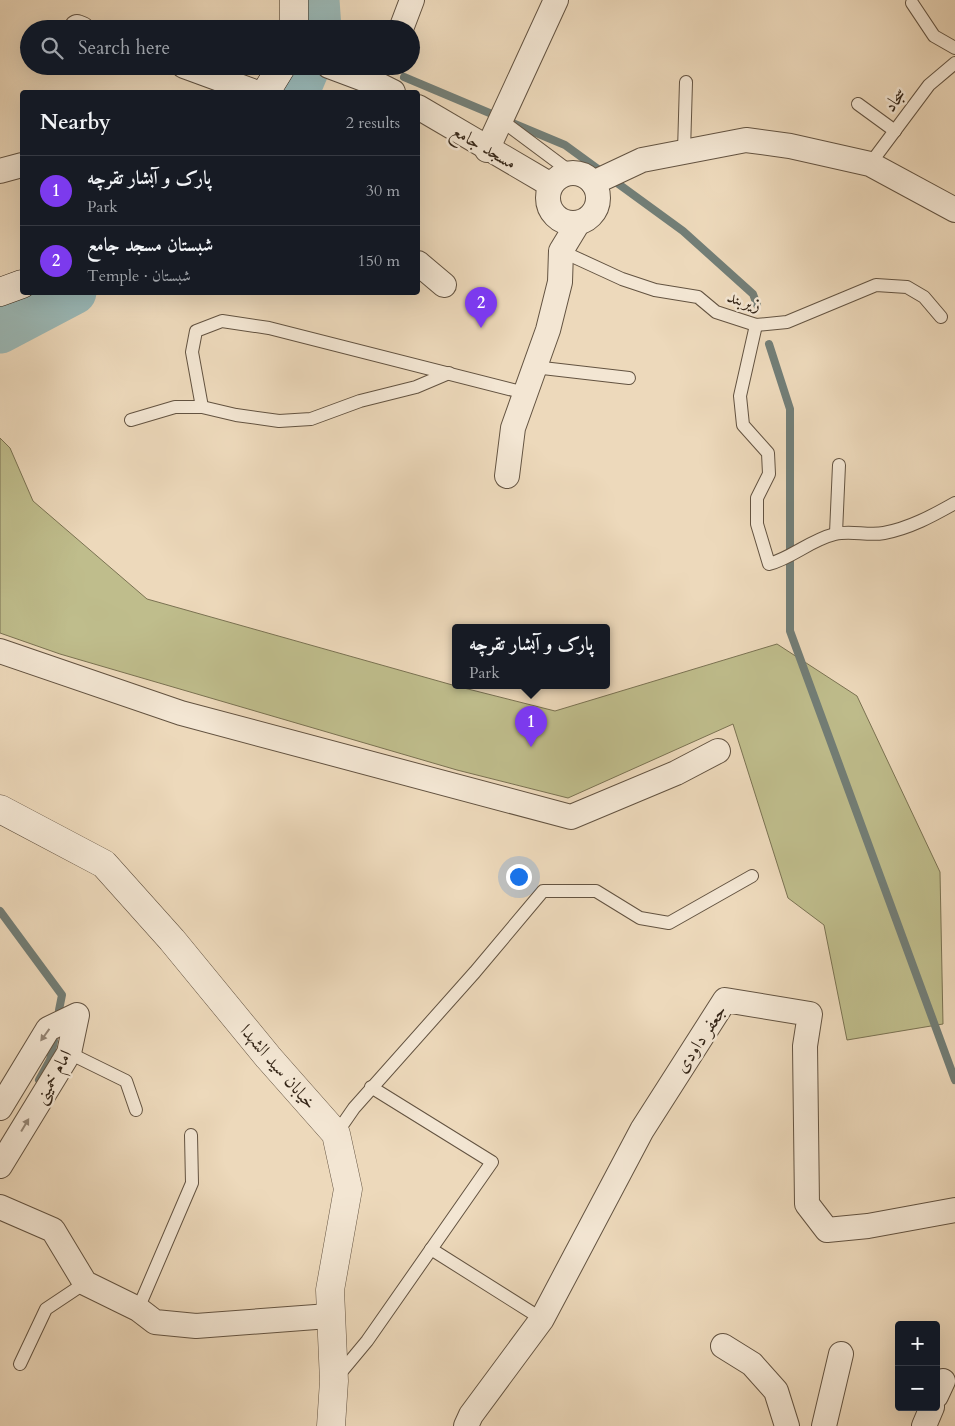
<!DOCTYPE html>
<meta charset="utf-8">
<style>
body{margin:0;font-family:Cardo,Amiri,serif;background:#20242c;color:#f1f3f6}
.controls{position:absolute;right:15px;bottom:15px;display:grid;overflow:hidden;border-radius:5px;box-shadow:0 5px 20px #0002}
.controls button{width:45px;height:45px;display:grid;place-items:center;padding:0;border:0;border-bottom:1px solid #363941;background:#171b24;color:#f1f3f6;font:25px sans-serif}
.you{position:absolute;left:518px;top:876px;width:18px;height:18px;margin:-12px;border:4px solid #fff;border-radius:50%;background:#1a73e8;box-shadow:0 0 0 8px #1a73e833}
.badge{display:grid;place-items:center;width:32px;height:32px;border-radius:50%;background:#7c3aed;color:#fff;font-size:16px;font-weight:700}
.pin{position:absolute;translate:-50% -41px;filter:drop-shadow(0 1px 2px #0008)}
.pin::after{content:'';position:absolute;top:26px;width:18px;height:15px;background:inherit;clip-path:polygon(0 0,100% 0,50% 100%)}
.popup{position:absolute;left:452px;top:624px;width:158px;height:65px;box-sizing:border-box;display:grid;place-content:center;border-radius:5px;background:#171b24;filter:drop-shadow(0 1px 4px #0005);font-size:16px;white-space:nowrap;color:#9ea1a6}
.popup b{font-size:19px;color:#f1f3f6}
.popup::after{content:'';position:absolute;left:50%;top:100%;margin-left:-10px;border:10px solid transparent;border-top-color:#171b24}
.list{margin:0;padding:0;list-style:none}
h2{display:flex;justify-content:space-between;align-items:center;height:65px;margin:0;padding:0 20px;font-size:21px}
h2 small{font-size:16px;font-weight:400;color:#9ea1a6}
.list li{display:grid;grid-template-columns:32px 1fr auto;gap:15px;align-items:center;box-sizing:border-box;height:70px;padding:0 20px;border-top:1px solid #363941}
.list b{display:block;font-size:19px;white-space:nowrap}
.list p{margin:0;font-size:16px;white-space:nowrap;color:#9ea1a6}
.list em{font-size:16px;font-style:normal;color:#9ea1a6}
.icon{flex:none;width:28px;height:28px;fill:none;stroke:currentColor;stroke-width:2;stroke-linecap:round;stroke-linejoin:round}
.map{position:relative;flex:none;width:955px;height:1426px;overflow:hidden}
.search{position:absolute;background:#171b24;box-shadow:0 5px 20px #0002;left:20px;top:20px;width:400px;height:55px;display:flex;align-items:center;gap:12px;box-sizing:border-box;padding:0 18px;border-radius:28px;color:#9ea1a6;font-size:19px}
.panel{position:absolute;background:#171b24;box-shadow:0 5px 20px #0002;left:20px;top:90px;width:400px;height:205px;border-radius:5px}
.map>svg:first-child{display:block}
.green{fill:#bfbd8c;stroke:#7a7252}
.lines{fill:none;stroke-linecap:round;stroke-linejoin:round}
.stream{stroke:#727e77;stroke-width:8}
.river{stroke:#9bb9b7;stroke-width:45}
.service-casing{stroke:#635341;stroke-width:14}
.minor-casing{stroke:#635341;stroke-width:26}
.tertiary-casing{stroke:#635341;stroke-width:29}
.secondary-casing{stroke:#352618;stroke-width:29}
.service{stroke:#f3e6d3;stroke-width:12}
.minor{stroke:#f3e6d3;stroke-width:24}
.tertiary{stroke:#f3e6d3;stroke-width:28}
.secondary{stroke:#f3e6d3;stroke-width:28}
.oneway{fill:#948676}
.labels{text-anchor:middle;dominant-baseline:central;stroke-width:5;stroke-linejoin:round;paint-order:stroke}
.street-label{font-size:18px;fill:#352618;stroke:#f3e6d3}
</style>
<div class="map">
<svg width="955" height="1426" viewBox="0 0 955 1426">
<rect width="100%" height="100%" fill="#edd9bb"/>
<filter id="stains"><feTurbulence type="fractalNoise" baseFrequency=".004" numOctaves="4"/><feColorMatrix values="0 0 0 0 .2 0 0 0 0 .09 0 0 0 0 .02 0 0 0 .5 -.17"/></filter>
<radialGradient id="worn" r=".72"><stop offset=".6" stop-color="#630" stop-opacity="0"/><stop offset="1" stop-color="#630" stop-opacity=".3"/></radialGradient>
<polygon class="green" points="0,438 10,448 33,501 147,599 456,686 555,711 777,644 857,696 940,872 943,1024 847,1040 824,925 788,898 733,724 568,798 457,770 60,654 0,633"/>
<g class="lines">
<g class="stream">
<polyline points="404,77 499,117"/>
<polyline points="510,122 565,145 683,231 753,294 757,305"/>
<polyline points="769,344 790,409 790,631 955,1080"/>
<polyline points="0,911 62,995 59,1010"/>
<polyline points="39,1080 50,1060 54,1041"/>
</g>
<g class="river">
<polyline points="317,0 319,29"/>
<polyline points="297,92 308,66"/>
<polyline points="0,331 74,292"/>
</g>
<defs>
<g id="service">
<polyline points="912,3 934,36 955,48"/>
<polyline points="858,104 895,131"/>
<polyline points="501,120 572,173"/>
<polyline points="684,151 686,82"/>
<polyline points="870,164 929,85 955,63"/>
<polyline points="561,251 622,279 655,290 698,297 716,312 756,325 787,322 876,285 907,287 924,297 941,317"/>
<path d="M 756,325 L 740,396 L 743,425 L 768,453 L 769,474 L 757,498 L 757,524 L 769,564 C 792,558 810,540 835,534 C 850,530 868,536 884,533 C 910,528 932,516 955,503"/>
<polyline points="534,367 629,378"/>
<polyline points="202,407 192,352 196,331 222,321 269,328 525,393"/>
<polyline points="131,420 175,407 202,407 236,415 279,421 311,419 360,401 416,387 449,373"/>
<polyline points="836,533 839,465"/>
<polyline points="69,1053 126,1081 136,1110"/>
<polyline points="336,1134 354,1108 475,972 543,891 596,891 640,918 669,923 752,876"/>
<polyline points="431,1249 542,1319"/>
<polyline points="138,1309 192,1183 191,1135"/>
<polyline points="20,1364 46,1309 85,1283"/>
<polyline points="337,1377 367,1341 492,1162 371,1087"/>
</g>
<g id="minor">
<polyline points="77,27 82,29"/>
<polyline points="401,29 412,0"/>
<polyline points="184,66 255,92"/>
<polyline points="329,66 377,84 393,92"/>
<polyline points="418,107 551,185"/>
<polyline points="487,150 556,0"/>
<polyline points="0,171 22,165"/>
<circle cx="573" cy="198" r="25"/>
<polyline points="593,183 642,160 746,140 790,146 870,164 955,210"/>
<polyline points="418,263 444,285"/>
<polyline points="507,476 513,428 548,330 560,282 561,251 578,223"/>
<polyline points="0,651 181,713 571,817 676,773 718,751"/>
<polyline points="0,1108 48,1029 77,1015 69,1053 0,1166"/>
<polyline points="0,1207 53,1230 85,1283 138,1309 155,1322 196,1326 329,1316"/>
<polyline points="723,1346 752,1364 776,1391 787,1426"/>
<polyline points="936,1396 943,1381"/>
<polyline points="466,1426 471,1415 542,1319 642,1130 725,1000 810,1014 805,1046 807,1204 827,1230 868,1226 955,1210"/>
<polyline points="824,1426 841,1354"/>
<polyline points="924,1426 932,1407"/>
</g>
<polyline id="tertiary" points="0,809 104,864 172,940 268,1057 336,1134 348,1189 330,1290 334,1381 331,1426"/>
<g id="secondary">
<polyline points="294,0 294,29"/>
<polyline points="266,92 282,66"/>
<polyline points="0,292 22,284"/>
</g>
</defs>
<use href="#service" class="service-casing"/>
<use href="#minor" class="minor-casing"/>
<use href="#tertiary" class="tertiary-casing"/>
<use href="#secondary" class="secondary-casing"/>
<use href="#service" class="service"/>
<use href="#minor" class="minor"/>
<use href="#tertiary" class="tertiary"/>
<use href="#secondary" class="secondary"/>
</g>
<defs><path id="oneway-solid" d="M-6-.8H1V-3.2L6.5 0L1 3.2V.8H-6Z" transform="scale(1.25)"/></defs>
<g class="oneway">
<use href="#oneway-solid" transform="translate(45 1035) rotate(126)"/>
<use href="#oneway-solid" transform="translate(25 1125) rotate(-59)"/>
</g>
<g class="labels">
<g class="street-label">
<text transform="translate(895 100) rotate(-54)">سجاد</text>
<text transform="translate(484 147) rotate(30)">مسجد جامع</text>
<text transform="translate(744 301) rotate(16)">زیربند</text>
<text transform="translate(701 1039) rotate(-56)">جعفر داودی</text>
<text transform="translate(278 1067) rotate(49)">خیابان سید الشهدا</text>
<text transform="translate(53 1077) rotate(-61)">امام خمینی</text>
</g>
</g>
<rect width="100%" height="100%" filter="url(#stains)"/>
<rect width="100%" height="100%" fill="url(#worn)"/>
</svg>
<div class="controls">
<button>+</button>
<button>−</button>
</div>
<div class="you"></div>
<div class="pin badge" style="left:531px;top:747px">1</div>
<div class="popup"><b>پارک و آبشار تقرچه</b>Park</div>
<div class="pin badge" style="left:481px;top:328px">2</div>
<div class="search"><svg class="icon" aria-label="search" viewBox="0 0 24 24"><circle cx="10" cy="10" r="6"/><path d="M15 15l6 6"/></svg>Search here</div>
<section class="panel">
<h2>Nearby<small>2 results</small></h2>
<ul class="list">
<li><span class="badge">1</span><div><b>پارک و آبشار تقرچه</b><p>Park</p></div><em>30 m</em></li>
<li><span class="badge">2</span><div><b>شبستان مسجد جامع</b><p>Temple · شبستان</p></div><em>150 m</em></li>
</ul>
</section>
</div>
